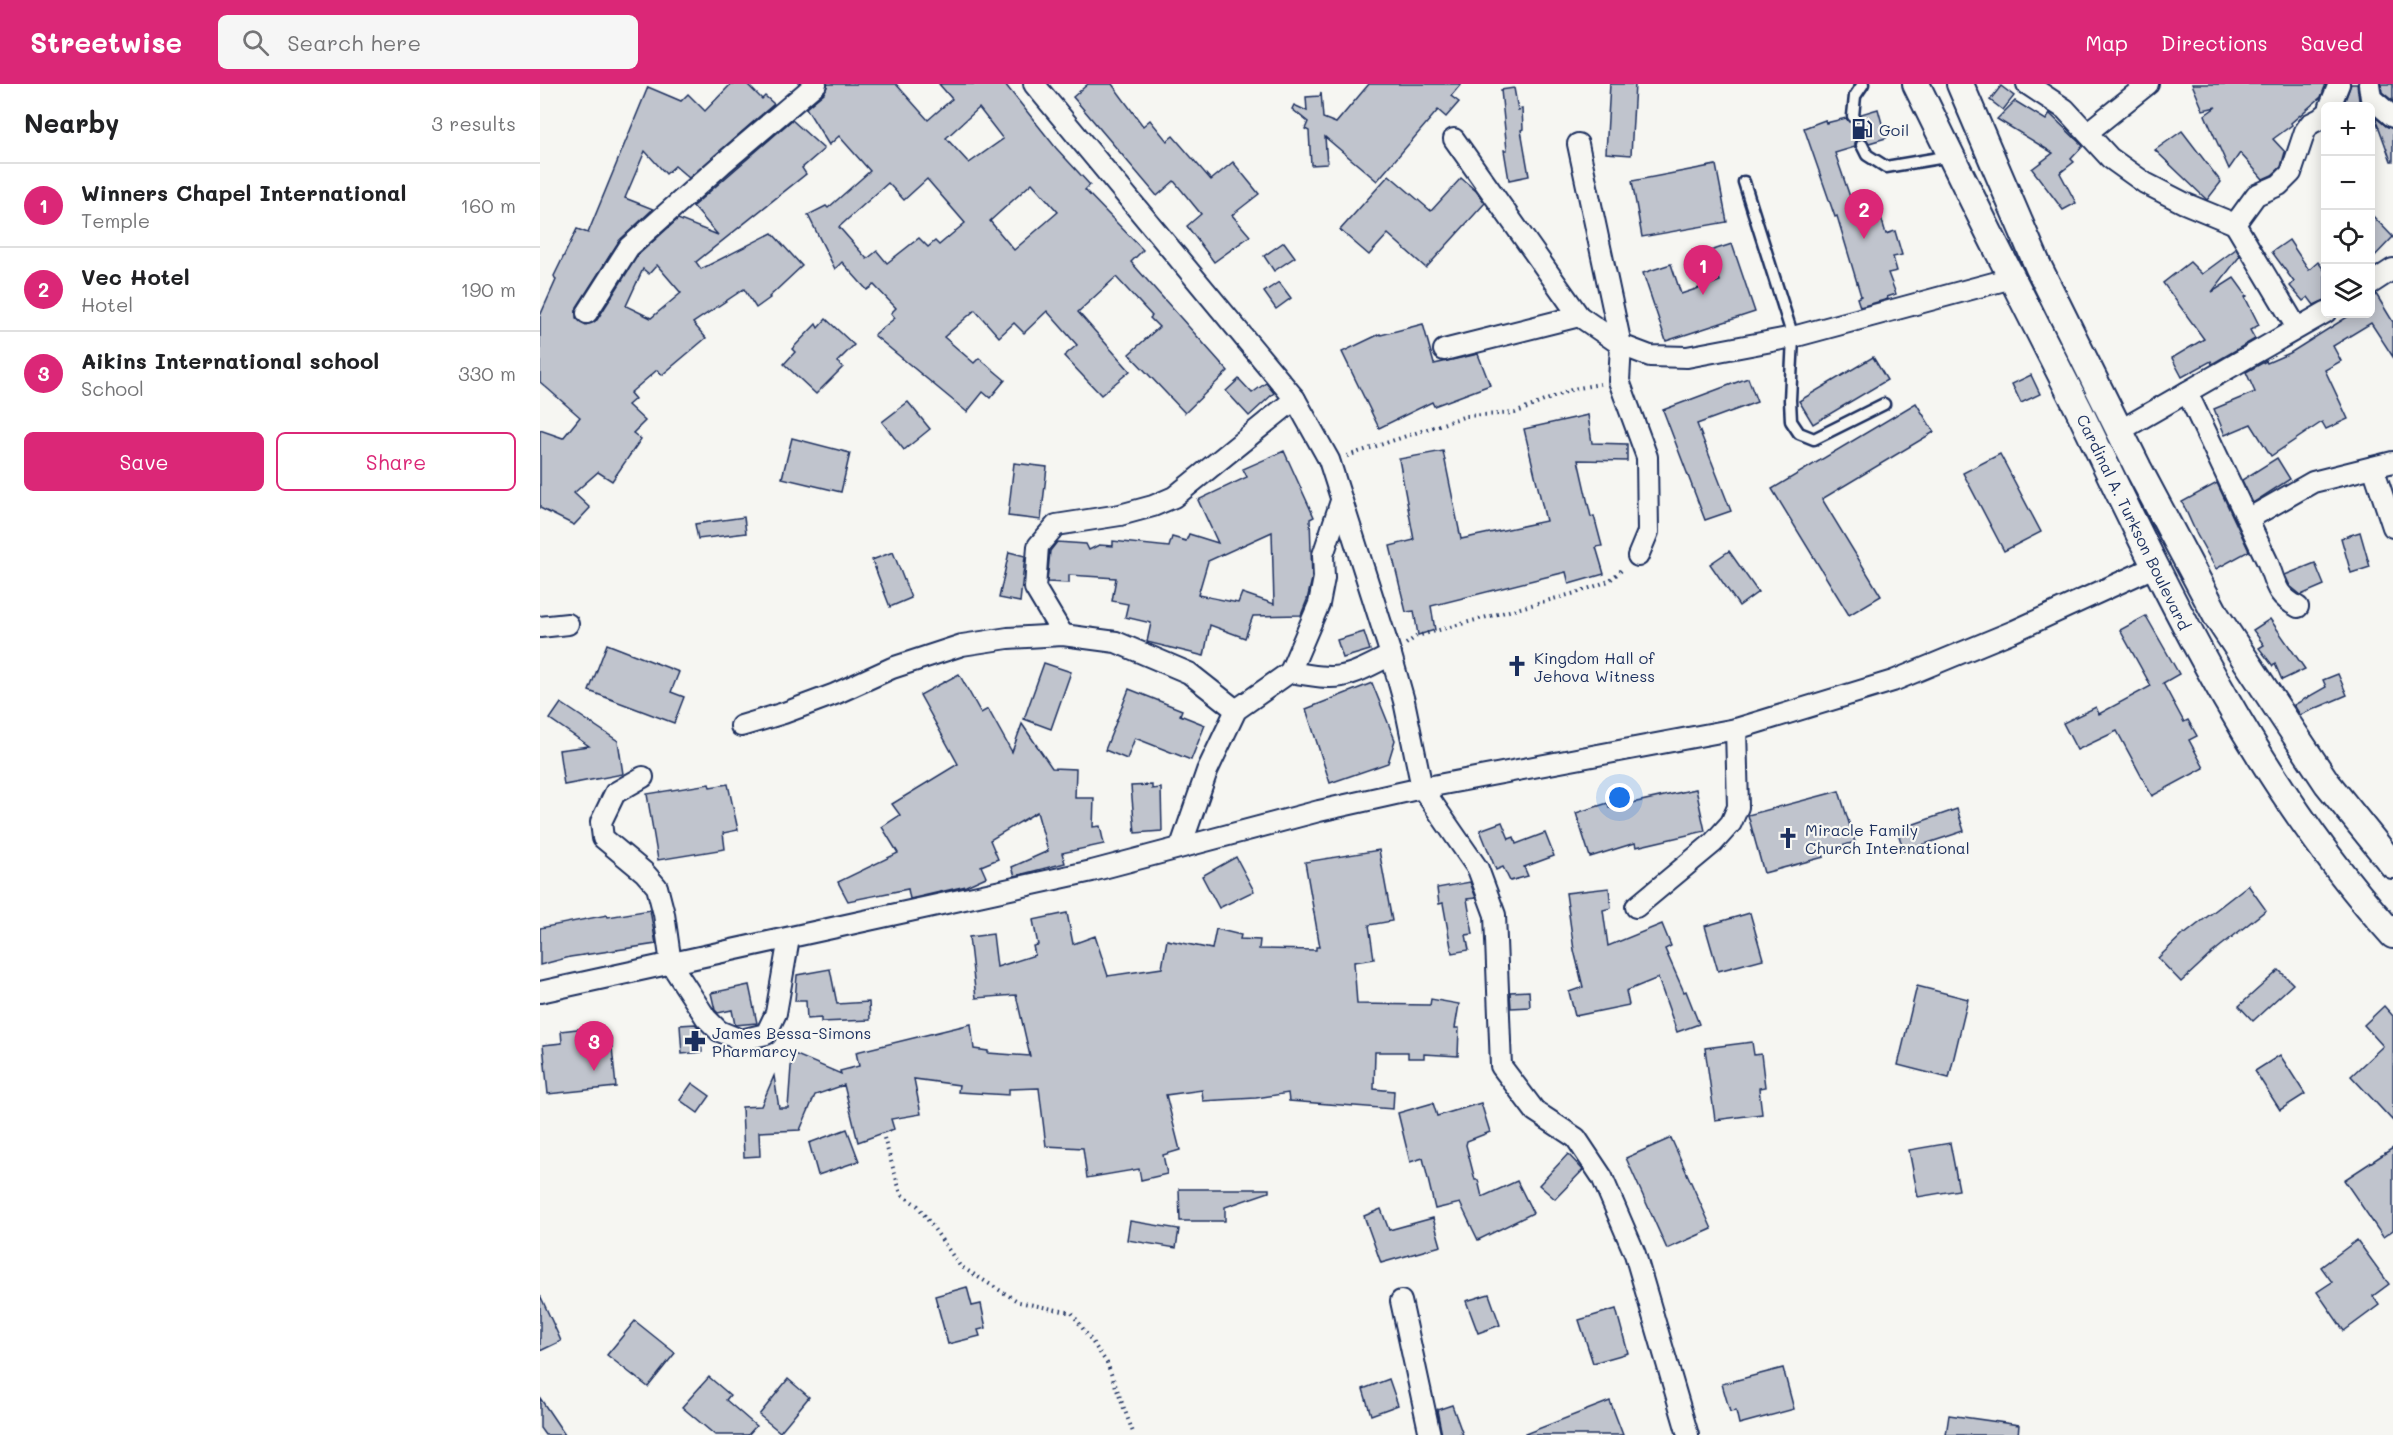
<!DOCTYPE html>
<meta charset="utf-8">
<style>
body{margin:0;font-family:Mali,sans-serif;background:#f6f6f6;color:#202124}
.controls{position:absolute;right:18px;top:18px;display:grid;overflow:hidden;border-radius:9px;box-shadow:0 3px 15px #0003}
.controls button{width:54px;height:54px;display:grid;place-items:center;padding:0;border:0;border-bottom:2px solid #e0e0e0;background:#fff;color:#202124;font:30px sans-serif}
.you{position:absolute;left:1080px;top:714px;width:21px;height:21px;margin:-15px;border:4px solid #fff;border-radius:50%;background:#1a73e8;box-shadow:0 0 0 9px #1a73e833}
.badge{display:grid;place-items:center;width:39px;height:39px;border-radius:50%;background:#db2777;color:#fff;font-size:20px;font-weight:700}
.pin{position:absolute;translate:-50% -50px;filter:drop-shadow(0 2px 3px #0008)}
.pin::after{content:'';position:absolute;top:32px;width:21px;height:18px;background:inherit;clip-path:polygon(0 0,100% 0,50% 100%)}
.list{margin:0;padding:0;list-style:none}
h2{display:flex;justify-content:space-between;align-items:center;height:78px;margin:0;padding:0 24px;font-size:26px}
h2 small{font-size:20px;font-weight:400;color:#757577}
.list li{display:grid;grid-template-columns:39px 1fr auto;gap:18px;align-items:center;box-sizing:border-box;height:84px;padding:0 24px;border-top:2px solid #e0e0e0}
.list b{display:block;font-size:22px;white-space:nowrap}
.list p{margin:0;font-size:20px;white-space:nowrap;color:#757577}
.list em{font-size:20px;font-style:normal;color:#757577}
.actions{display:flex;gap:12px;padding:18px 24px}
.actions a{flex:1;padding:14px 0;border:2px solid #db2777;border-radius:9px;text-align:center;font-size:21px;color:#db2777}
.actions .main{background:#db2777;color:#fff}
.icon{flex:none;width:33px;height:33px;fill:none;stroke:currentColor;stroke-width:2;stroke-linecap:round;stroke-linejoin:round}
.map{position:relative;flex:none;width:1853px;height:1351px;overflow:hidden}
header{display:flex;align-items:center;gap:36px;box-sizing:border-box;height:84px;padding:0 30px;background:#db2777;color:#fff}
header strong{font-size:28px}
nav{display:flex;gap:33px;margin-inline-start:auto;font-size:21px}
.search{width:420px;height:54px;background:#f6f6f6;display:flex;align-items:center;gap:15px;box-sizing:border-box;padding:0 21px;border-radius:9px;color:#757577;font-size:22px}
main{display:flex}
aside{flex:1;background:#fff}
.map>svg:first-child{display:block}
.building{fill:#c0c4cd;stroke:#1b2f5e;stroke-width:1.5;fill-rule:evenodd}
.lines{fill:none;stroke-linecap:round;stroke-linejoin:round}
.service-casing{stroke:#1b2f5e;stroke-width:15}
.minor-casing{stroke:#1b2f5e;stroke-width:24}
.tertiary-casing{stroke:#1b2f5e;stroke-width:30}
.path{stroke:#1b2f5e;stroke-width:4;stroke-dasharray:1.5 4.5;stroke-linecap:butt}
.service{stroke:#f6f6f2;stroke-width:10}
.minor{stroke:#f6f6f2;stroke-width:20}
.tertiary{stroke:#f6f6f2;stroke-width:26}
.labels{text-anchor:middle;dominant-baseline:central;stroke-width:4.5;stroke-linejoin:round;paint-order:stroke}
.poi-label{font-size:16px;fill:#1b2f5e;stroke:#f6f6f2;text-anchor:start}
.street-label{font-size:16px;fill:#1b2f5e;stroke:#f6f6f2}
</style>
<header>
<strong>Streetwise</strong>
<div class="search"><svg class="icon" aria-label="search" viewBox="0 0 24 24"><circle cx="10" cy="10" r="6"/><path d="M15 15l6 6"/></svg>Search here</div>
<nav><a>Map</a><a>Directions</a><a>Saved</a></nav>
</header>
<main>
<aside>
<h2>Nearby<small>3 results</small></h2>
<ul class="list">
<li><span class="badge">1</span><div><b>Winners Chapel International</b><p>Temple</p></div><em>160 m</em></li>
<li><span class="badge">2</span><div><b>Vec Hotel</b><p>Hotel</p></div><em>190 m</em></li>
<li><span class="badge">3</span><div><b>Aikins International school</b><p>School</p></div><em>330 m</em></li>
</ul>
<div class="actions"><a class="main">Save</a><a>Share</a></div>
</aside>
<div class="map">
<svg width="1853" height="1351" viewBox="0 0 1853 1351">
<rect width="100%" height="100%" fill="#f6f6f2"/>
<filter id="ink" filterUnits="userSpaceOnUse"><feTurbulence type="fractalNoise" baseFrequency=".0167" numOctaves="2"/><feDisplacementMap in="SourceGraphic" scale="12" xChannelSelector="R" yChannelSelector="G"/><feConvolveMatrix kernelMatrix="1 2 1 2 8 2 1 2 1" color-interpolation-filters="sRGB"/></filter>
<g filter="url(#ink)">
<g class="building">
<path d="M 191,0 L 207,0 L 222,15 L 225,12 L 234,20 L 149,94 L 135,82 L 126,90 L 105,67 L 85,114 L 113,125 L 79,157 L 37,223 L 36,234 L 46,241 L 57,236 L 98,171 L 138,135 L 178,151 L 153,122 L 252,36 L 284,65 L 262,84 L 266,90 L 156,178 L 161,185 L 232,149 L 262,182 L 229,213 L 230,214 L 216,224 L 204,205 L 153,239 L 166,254 L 122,291 L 117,286 L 90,309 L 95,315 L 88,321 L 105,337 L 93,349 L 101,355 L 72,397 L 58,388 L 34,409 L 50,424 L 34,441 L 0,424 L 0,346 L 23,354 L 40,333 L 0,298 L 0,232 L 16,196 L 14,192 L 37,145 L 48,149 L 108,3 L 141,17 L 148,10 L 165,27 ZM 117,181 L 141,209 L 111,234 L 86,222 L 103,185 L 109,190 Z"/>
<path d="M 288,0 L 356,0 L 388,36 L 412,15 L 399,0 L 465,0 L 516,64 L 550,101 L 545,106 L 603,166 L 591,178 L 688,287 L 645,329 L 589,270 L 619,243 L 610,234 L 612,232 L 576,193 L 538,228 L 590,287 L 561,311 L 524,272 L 537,261 L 507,227 L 484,249 L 474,239 L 459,253 L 435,226 L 404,253 L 434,279 L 439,274 L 465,296 L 450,314 L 443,308 L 427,328 L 334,251 L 355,234 L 351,229 L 356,224 L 334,201 L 327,206 L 302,178 L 295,185 L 268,131 L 286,122 L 288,124 L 330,87 L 299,52 L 289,61 L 266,24 L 284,9 ZM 439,24 L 463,55 L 429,79 L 406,54 ZM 387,95 L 425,139 L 399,161 L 395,157 L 388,163 L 379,154 L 347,179 L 337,167 L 327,175 L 299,143 L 348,99 L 364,116 ZM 492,99 L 518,128 L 474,166 L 450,137 Z"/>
<polygon points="548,0 572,0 603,42 610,36 627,57 633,52 671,96 693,78 719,110 692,131 710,152 674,178 647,142 661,130 634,97 617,112 533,13"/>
<polygon points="829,0 921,0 911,12 919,18 906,33 898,26 837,97 785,53 787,80 771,81 769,47 765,45 768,38 752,25 754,21 767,27 766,13 780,12 781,8 783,34 796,39"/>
<polygon points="1070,0 1095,0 1091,71 1066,69"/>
<polygon points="1652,0 1786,0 1781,13 1751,39 1752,41 1733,55 1745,68 1741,83 1732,91 1723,95 1700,69 1689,85 1665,31 1676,23 1663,26"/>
<polygon points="1811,0 1817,0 1819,16 1823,22 1803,22"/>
<polygon points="1841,0 1853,0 1853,17 1842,8"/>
<polygon points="1461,2 1474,12 1463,26 1450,16"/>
<polygon points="974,4 978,26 982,25 983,45 981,46 989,92 969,96 964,66 967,66 961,6"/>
<polygon points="1475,17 1506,36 1510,30 1543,62 1531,75 1534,78 1520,89 1536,119 1523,126 1492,85 1513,69 1457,35"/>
<polygon points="1338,25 1346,54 1329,59 1326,54 1319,54 1315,57 1315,63 1295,69 1318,136 1340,130 1346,150 1355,147 1362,171 1353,173 1357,187 1348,189 1356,210 1347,213 1348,215 1320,223 1317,214 1321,212 1297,132 1295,133 1264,44 1285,36 1286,39 1306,34 1309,38 1316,39 1319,36 1321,30"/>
<polygon points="1835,33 1846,42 1853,45 1853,77 1851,77"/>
<polygon points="1642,47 1681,98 1667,116 1615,66"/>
<polygon points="1176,81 1187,138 1102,153 1092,97"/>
<polygon points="849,91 891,127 921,94 936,107 945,119 886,184 848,150 829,171 800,146"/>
<polygon points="1830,129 1853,153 1830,177"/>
<polygon points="1749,156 1769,186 1778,178 1785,187 1785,216 1774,221 1768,213 1763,217 1750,202 1754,198 1732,168"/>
<polygon points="744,158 755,173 734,187 724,172"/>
<polygon points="1192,160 1215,228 1126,257 1103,189 1131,180 1141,210 1180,197 1170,167"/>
<polygon points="1696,165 1700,172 1672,208 1694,194 1707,212 1705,213 1719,241 1710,246 1715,255 1672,280 1671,277 1642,293 1632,274 1664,255 1623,199 1650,178 1662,190"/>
<polygon points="739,198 751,214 736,225 724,208"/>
<polygon points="1836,210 1853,238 1853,273 1831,239 1793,262 1801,277 1785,286 1808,335 1786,345 1782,338 1731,372 1711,340 1685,351 1674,325 1715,308 1706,288 1726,277 1727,279 1750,269 1812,230 1830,230 1830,212"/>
<polygon points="286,235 314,261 297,278 303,283 276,310 244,280 255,268 252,265 276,240 278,244"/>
<polygon points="883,240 894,280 938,270 950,301 894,322 892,318 839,344 802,268 840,250 841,251"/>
<polygon points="1333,273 1347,296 1273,340 1259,317"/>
<polygon points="1491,291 1500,310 1481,319 1472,300"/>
<polygon points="1208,294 1217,318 1157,340 1191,427 1165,436 1123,326"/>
<polygon points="699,295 712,309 726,299 734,309 709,332 686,307"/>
<polygon points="368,318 390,345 364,366 342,338"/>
<polygon points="1376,319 1394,348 1282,415 1341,512 1309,531 1232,405"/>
<polygon points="1048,331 1052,359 1087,360 1087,377 1038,376 1051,433 1054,432 1062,462 1056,463 1064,490 1029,500 1026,488 891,522 895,546 878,551 874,527 866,528 850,462 874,456 859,375 903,367 921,455 1006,437 984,345"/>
<polygon points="252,354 310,369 301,408 242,394"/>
<path d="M 744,367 L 774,433 L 770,435 L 772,495 L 767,516 L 761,531 L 713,532 L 705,554 L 670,541 L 664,572 L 607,558 L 611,539 L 585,533 L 588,520 L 572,517 L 576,494 L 529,491 L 529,499 L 507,498 L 510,467 L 517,458 L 546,460 L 549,466 L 559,461 L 573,462 L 573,457 L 629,463 L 632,453 L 646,457 L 649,450 L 678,459 L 658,416 L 707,393 L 703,385 ZM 732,448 L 734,520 L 702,509 L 698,519 L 658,511 L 668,477 Z"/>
<polygon points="1460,370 1501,448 1464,467 1423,389"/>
<polygon points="1737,374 1750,395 1713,419 1702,396"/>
<polygon points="474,379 507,383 501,436 468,432"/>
<polygon points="1677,399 1709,467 1676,485 1657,451 1642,418"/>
<polygon points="204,433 206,449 158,455 155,440"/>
<polygon points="1820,448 1830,483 1811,489 1801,454"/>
<polygon points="1189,467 1218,508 1199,522 1170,480"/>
<polygon points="353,468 371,514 350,523 332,476"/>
<polygon points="469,468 485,472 480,518 459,514"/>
<polygon points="1775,479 1784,501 1761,511 1750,502 1745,491"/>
<polygon points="1606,532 1639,590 1623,599 1644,638 1648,636 1657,652 1649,656 1664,684 1612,712 1577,647 1537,666 1523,639 1556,623 1559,630 1611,602 1580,546"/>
<polygon points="1730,535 1765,585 1742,596 1735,580 1733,582 1719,564 1724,561 1713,546"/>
<polygon points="824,548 830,566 803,574 797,556"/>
<polygon points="67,560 139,588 131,608 144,613 134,639 49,607"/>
<polygon points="504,579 531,588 511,645 484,635"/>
<polygon points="419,590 441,629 448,625 472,668 482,640 512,684 536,685 535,714 554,714 553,743 560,742 564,760 522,769 525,779 475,792 472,783 508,767 497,728 450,756 458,775 441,782 446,793 426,802 370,815 368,805 308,817 298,798 358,769 342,743 360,731 352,720 418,680 380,611"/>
<polygon points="1798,590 1807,611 1760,631 1754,621 1786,603 1783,596"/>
<polygon points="832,599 855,656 848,679 790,699 766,625"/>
<polygon points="589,605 642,626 640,631 665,641 651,676 595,654 587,675 565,666"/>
<polygon points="21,619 78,657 83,690 24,701 19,666 49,662 10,635"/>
<polygon points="169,700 170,703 188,700 198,746 183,749 185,765 118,776 107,710"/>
<polygon points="612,701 612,705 621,704 622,747 595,749 591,702"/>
<polygon points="1156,705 1165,747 1096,763 1095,759 1050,773 1036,729 1068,719 1069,724"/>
<polygon points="1299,707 1315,758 1282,768 1284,773 1224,789 1208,731"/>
<polygon points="1417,725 1424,747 1364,767 1357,746"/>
<polygon points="962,738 969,755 974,753 976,760 1005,749 1014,772 984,783 988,792 970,797 963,783 956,786 940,746"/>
<polygon points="839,766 852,837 829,841 834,875 814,878 817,920 890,921 891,915 919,920 915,944 919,944 918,972 884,970 884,974 868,974 868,968 835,968 834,1005 854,1007 853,1025 749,1017 748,1009 716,1014 663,1017 662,1006 626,1011 640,1066 623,1071 627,1090 601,1096 599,1085 547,1094 543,1064 506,1062 499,1004 469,1005 469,1011 418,1008 419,1001 374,995 381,1030 351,1035 354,1045 318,1058 304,1001 275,1011 260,1046 219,1048 220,1072 204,1073 202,1023 221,1022 234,992 239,1024 248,1024 252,969 301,990 300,987 319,982 316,968 431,940 434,965 448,967 448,969 490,972 476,911 436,914 429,853 453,850 457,883 495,871 493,862 498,861 493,836 527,829 533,860 555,852 568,892 622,884 627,856 672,865 676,845 701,851 700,855 720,856 719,865 776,866 776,863 780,863 765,778"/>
<polygon points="696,773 714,807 679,824 662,792"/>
<polygon points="930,798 936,814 927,815 933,850 926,851 929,866 912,869 903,819 899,820 897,804"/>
<polygon points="1708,801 1726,826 1672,869 1641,898 1618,874 1644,849 1645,850"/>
<polygon points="1069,804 1071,824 1063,826 1068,862 1122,840 1131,862 1125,865 1144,908 1146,907 1159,940 1137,948 1118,894 1086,907 1089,921 1035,932 1029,908 1043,903 1034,866 1026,809"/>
<polygon points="110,826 116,860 30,873 0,881 0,844 67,831 68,833"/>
<polygon points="1210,829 1223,875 1178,887 1165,842"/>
<polygon points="290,885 297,920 329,918 330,936 281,938 281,934 267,935 266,917 255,917 257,891"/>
<polygon points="1739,886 1753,900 1713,937 1699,922"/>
<polygon points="209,901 217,939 195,941 192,926 178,929 175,926 171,909"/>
<polygon points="1377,902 1428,915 1409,994 1358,981"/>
<polygon points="989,907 990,923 971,924 970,908"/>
<polygon points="1844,922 1853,932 1853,1037 1811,992 1843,962 1824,941"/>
<polygon points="155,940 160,945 162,968 142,970 140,941"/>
<polygon points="45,944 47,956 71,953 76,1003 8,1010 3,961 22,959 21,947"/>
<polygon points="1212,958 1214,971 1221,970 1225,1003 1219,1004 1222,1030 1175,1036 1165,964"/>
<polygon points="1740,971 1765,1010 1740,1026 1715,987"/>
<polygon points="152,999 170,1012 158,1029 140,1016"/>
<polygon points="893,1019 897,1032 941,1019 950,1048 927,1057 926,1061 935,1096 938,1096 942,1113 977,1097 993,1129 938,1156 920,1119 895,1125 883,1074 870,1078 858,1029"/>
<polygon points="307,1045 319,1077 278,1091 269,1059"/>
<polygon points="1131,1054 1172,1145 1127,1165 1086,1074"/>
<polygon points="1410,1059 1419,1106 1378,1113 1369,1066"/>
<polygon points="1853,1064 1853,1146 1843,1153 1804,1096"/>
<polygon points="1028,1070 1043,1086 1015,1115 999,1101"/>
<polygon points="639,1105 729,1105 729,1108 685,1123 685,1137 640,1137"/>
<polygon points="841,1125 849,1146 893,1134 901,1162 841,1179 824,1132"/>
<polygon points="590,1137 639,1145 636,1164 587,1156"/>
<polygon points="1817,1156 1849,1200 1833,1212 1839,1221 1804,1247 1777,1208 1792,1198 1781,1183"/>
<polygon points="427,1203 432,1222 441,1220 446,1244 438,1246 440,1252 408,1260 395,1212"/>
<polygon points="949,1210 960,1241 938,1249 926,1217"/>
<polygon points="0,1211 21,1257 0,1267"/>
<polygon points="1076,1225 1088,1269 1053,1279 1039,1236"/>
<polygon points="95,1237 135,1269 108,1303 67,1271"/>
<polygon points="1243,1284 1254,1325 1199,1340 1196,1327 1190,1328 1182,1300"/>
<polygon points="169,1293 190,1311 186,1316 216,1342 208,1351 175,1351 142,1323"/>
<polygon points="248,1295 269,1313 240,1348 219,1331"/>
<polygon points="849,1295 858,1321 831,1331 823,1305"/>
<polygon points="0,1314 25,1351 5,1351 0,1344"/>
<polygon points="1070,1317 1083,1351 986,1351 985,1350"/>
<polygon points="912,1321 923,1351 902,1351 897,1326"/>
<polygon points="1409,1331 1479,1341 1478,1351 1406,1351"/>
</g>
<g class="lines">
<defs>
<g id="service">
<polyline points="1313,32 1315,12 1323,0"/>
<polyline points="1322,61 1327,71 1346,83 1411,72"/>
<polyline points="1204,98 1253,253 1250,316 1251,337 1259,349 1274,355 1344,320"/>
</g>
<g id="minor">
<polyline points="1487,0 1525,25 1570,74 1605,99 1644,119 1695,140 1716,111 1739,101 1751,89 1765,47 1770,40 1780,35 1786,30"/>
<polyline points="1829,0 1831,14 1853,33"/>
<polyline points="1790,22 1799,0"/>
<polyline points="1548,48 1608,0"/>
<polyline points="914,55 1039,232 1081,261 1079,297 1107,373 1108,448 1098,472"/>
<polyline points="1038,60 1081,261 1110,272 1147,273 1253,253 1472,194"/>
<polyline points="1695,140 1757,244"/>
<polyline points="1830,200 1853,185"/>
<polyline points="47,229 89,163 182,80 276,0"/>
<polyline points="904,266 1039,232"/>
<path d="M 1647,308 L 1728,479 C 1736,501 1736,511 1758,523"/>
<polyline points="1581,346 1786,228"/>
<polyline points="1833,383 1853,443"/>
<polyline points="1708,435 1773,398 1853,378"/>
<polyline points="0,543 28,540"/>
<polyline points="523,551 495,504 498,462 516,441 580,431 613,422 634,413 755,315"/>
<polyline points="750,588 779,520 784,494 783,471 801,417"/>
<polyline points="201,642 244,629 295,610 352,584 422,561 468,554 523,551 576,558 649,589 696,626"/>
<polyline points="103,693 75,709 61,738 63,754 104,788 117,803 124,830 131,880 166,934 179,947 201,956 226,950 236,929 249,854"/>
<path d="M 641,762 L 667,687 L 696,626 L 750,588 C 802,597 804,595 851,571"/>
<polyline points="1096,823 1173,759 1191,739 1198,723 1196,645"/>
<polyline points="0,908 552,787 779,727 882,704 864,617 851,571 789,376 755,315 494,0"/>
<polyline points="861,1217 890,1351"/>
<polyline points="1148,1351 1095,1170 1062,1093 1036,1054 995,1027 961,982 955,831 938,785 882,704 1196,645 1353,597 1474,547 1614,483"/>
</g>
<g id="tertiary">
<path d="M 1376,0 C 1408,65 1439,130 1472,194 C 1494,238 1517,282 1539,326 C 1628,510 1715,698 1853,851"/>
<polyline points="1420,0 1498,182 1598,384 1677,533 1787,699 1853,781"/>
</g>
</defs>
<use href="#service" class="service-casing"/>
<use href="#minor" class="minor-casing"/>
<use href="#tertiary" class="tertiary-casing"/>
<g class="path">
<polyline points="807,372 926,332 975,329 1033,305 1060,300"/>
<polyline points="866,560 877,552 1039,508 1069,497 1084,484"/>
<polyline points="344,1054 361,1110 378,1122 420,1182 479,1218 532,1229 567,1279 594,1351"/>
</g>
<use href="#service" class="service"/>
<use href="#minor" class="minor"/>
<use href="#tertiary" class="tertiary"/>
</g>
</g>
<defs>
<symbol id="fuel-bare" viewBox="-9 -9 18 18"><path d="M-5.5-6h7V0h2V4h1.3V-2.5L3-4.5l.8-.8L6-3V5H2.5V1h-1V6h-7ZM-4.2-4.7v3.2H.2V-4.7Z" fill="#1b2f5e" stroke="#f6f6f2" stroke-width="2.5" paint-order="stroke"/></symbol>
<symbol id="church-bare" viewBox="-9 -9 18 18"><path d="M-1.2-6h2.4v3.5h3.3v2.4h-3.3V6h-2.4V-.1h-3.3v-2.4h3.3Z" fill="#1b2f5e" stroke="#f6f6f2" stroke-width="2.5" paint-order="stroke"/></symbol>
<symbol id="pharmacy-bare" viewBox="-9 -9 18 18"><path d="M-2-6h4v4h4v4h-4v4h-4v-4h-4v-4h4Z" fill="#1b2f5e" stroke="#f6f6f2" stroke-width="2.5" paint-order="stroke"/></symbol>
</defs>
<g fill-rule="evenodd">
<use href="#fuel-bare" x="1307" y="30" width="30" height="30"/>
<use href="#church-bare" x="962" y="567" width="30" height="30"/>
<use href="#church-bare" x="1233" y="739" width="30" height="30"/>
<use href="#pharmacy-bare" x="140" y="942" width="30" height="30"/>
</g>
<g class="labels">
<g class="poi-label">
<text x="1339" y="45">Goil</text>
<text x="994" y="573">Kingdom Hall of<tspan x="994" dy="18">Jehova Witness</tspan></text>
<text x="1265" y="745">Miracle Family<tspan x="1265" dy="18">Church International</tspan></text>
<text x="172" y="948">James Bessa-Simons<tspan x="172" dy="18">Pharmarcy</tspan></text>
</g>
<g class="street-label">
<text transform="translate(1594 438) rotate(64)">Cardinal A. Turkson Boulevard</text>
</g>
</g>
</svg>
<div class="controls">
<button>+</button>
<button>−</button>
<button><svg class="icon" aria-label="locate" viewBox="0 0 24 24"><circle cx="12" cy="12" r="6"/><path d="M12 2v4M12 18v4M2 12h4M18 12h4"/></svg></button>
<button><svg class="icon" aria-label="layers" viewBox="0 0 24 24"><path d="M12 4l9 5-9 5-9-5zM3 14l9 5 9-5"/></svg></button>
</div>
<div class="you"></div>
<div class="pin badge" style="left:1163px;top:211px">1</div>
<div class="pin badge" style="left:1324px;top:155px">2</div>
<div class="pin badge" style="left:54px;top:987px">3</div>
</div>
</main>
